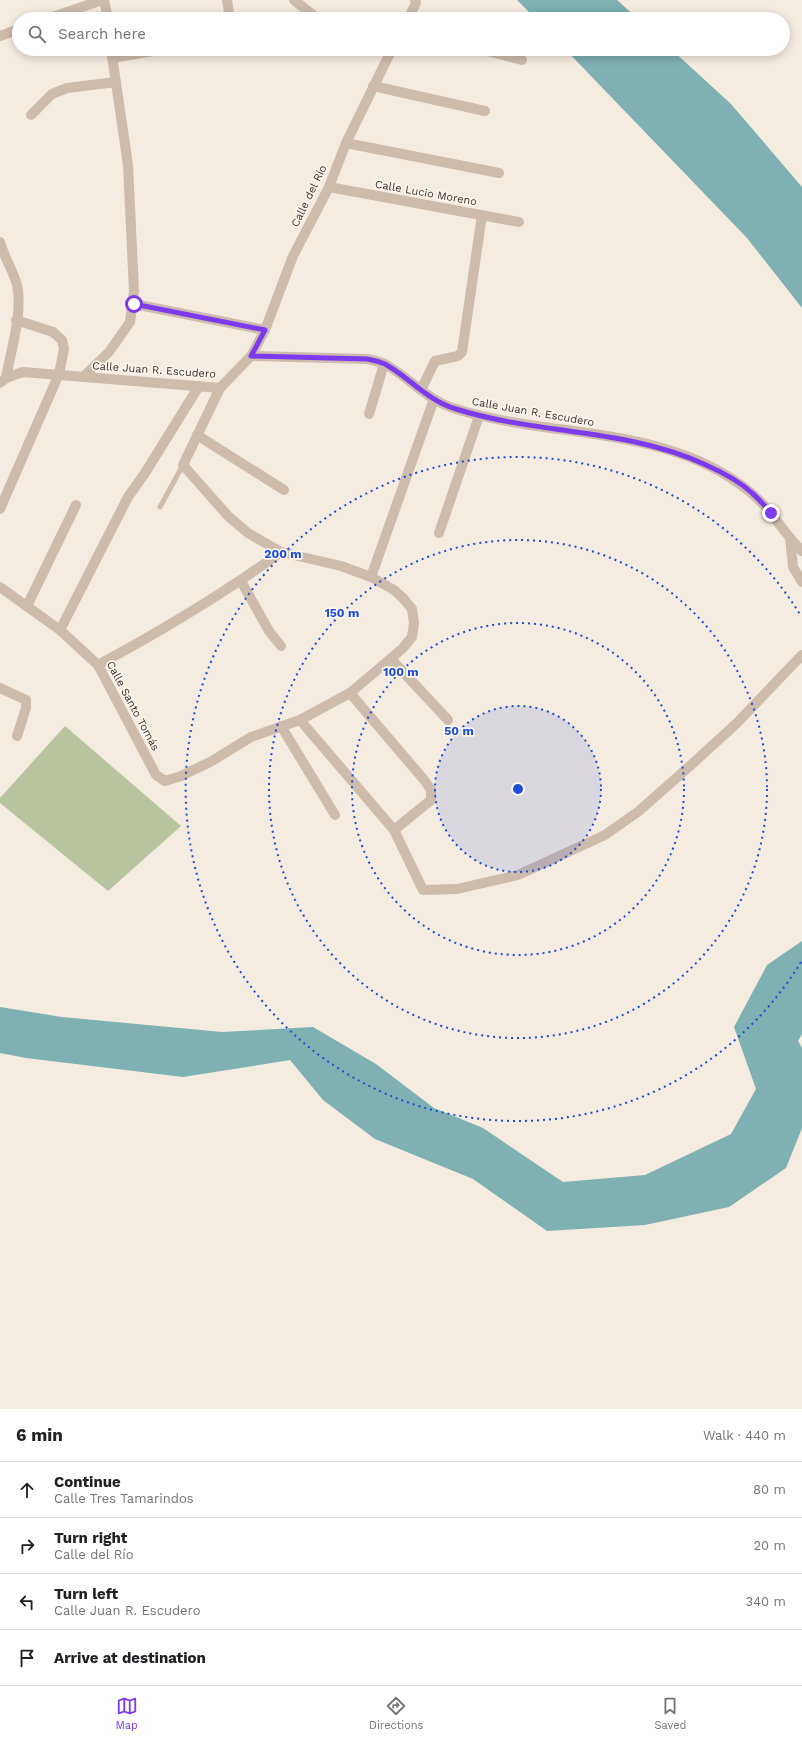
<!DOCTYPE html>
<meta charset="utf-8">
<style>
body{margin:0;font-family:"Work Sans",sans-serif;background:#f6f6f6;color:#202124}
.stop{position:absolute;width:12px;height:12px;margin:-9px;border:3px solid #7c3aed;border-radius:50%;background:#fff}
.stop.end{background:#7c3aed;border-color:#fff;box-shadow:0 1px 4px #0008}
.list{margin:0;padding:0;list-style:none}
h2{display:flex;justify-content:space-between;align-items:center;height:52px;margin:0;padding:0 16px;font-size:17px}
h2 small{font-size:13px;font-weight:400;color:#757577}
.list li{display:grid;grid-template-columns:26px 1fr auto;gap:12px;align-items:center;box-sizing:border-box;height:56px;padding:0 16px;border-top:1px solid #e0e0e0}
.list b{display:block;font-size:15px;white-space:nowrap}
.list p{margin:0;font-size:13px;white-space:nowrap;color:#757577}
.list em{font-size:13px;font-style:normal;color:#757577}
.icon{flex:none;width:22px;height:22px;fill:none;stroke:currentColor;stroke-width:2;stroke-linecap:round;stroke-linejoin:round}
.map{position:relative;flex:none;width:802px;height:1409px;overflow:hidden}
.search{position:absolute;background:#fff;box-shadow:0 2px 10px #0003;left:12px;right:12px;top:12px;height:44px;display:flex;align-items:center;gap:10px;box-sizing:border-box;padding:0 14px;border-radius:22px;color:#757577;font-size:15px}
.sheet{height:276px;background:#fff}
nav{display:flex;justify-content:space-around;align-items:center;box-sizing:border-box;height:56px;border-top:1px solid #e0e0e0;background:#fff;font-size:11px;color:#757577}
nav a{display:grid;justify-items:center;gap:2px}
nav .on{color:#7c3aed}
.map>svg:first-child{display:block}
.green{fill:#b8c4a0}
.water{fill:#7fb0b2}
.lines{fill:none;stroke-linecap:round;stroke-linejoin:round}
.service{stroke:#cdbbac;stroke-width:5}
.minor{stroke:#cdbbac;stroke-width:10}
.route{stroke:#7c3aed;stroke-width:5}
.ring{fill:none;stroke:#1d4ed8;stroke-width:2;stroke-dasharray:2 4}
.labels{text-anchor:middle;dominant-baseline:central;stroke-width:3.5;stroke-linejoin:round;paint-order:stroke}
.street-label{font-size:11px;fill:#3b302b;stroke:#fbf5ee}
.centre{fill:#1d4ed8;stroke:#fbf5ee;stroke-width:2}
.ring-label{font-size:12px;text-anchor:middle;font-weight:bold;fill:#1d4ed8;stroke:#fbf5ee;stroke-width:3.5;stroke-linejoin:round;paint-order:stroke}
</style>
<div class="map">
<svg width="802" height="1409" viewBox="0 0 802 1409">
<rect width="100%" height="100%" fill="#f4ebe1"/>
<polygon class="green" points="65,726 181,826 108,891 0,803 0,798"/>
<g class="water">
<polygon points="517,0 617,0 638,19 536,19"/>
<polygon points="565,49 671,49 731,104 802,187 802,308 747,238"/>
<polygon points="802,941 802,1034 798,1041 802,1048 802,1128 786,1168 729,1207 645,1225 547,1231 473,1179 375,1139 323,1100 290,1060 183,1077 26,1058 0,1053 0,1007 62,1017 222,1032 313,1027 376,1064 434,1108 483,1128 563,1182 645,1175 731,1134 756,1089 734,1027 767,965"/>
</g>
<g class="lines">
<polyline class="service" points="160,507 183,465"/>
<g class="minor">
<polyline points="104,0 108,19"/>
<polyline points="227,0 230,19"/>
<polyline points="294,0 318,19"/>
<polyline points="47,19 102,0"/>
<polyline points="408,19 416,3 415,0"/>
<polyline points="0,36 19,29"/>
<polyline points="480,49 522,60"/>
<polyline points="112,58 165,49"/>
<polyline points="373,86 485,111"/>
<polyline points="31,115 52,94 67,88 116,82"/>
<polyline points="346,143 499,173"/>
<polyline points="329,187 519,222"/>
<path d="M 0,242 C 4,257 13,270 17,285 C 23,312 11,350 6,378"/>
<polyline points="134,304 265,330"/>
<path d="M 251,356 L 367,359 C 373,360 380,362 385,364 C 410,378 428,401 456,409 C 552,439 668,424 750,492 C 771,508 783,533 802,551"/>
<polyline points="83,377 109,352 130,322 134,291 128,165 111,49"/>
<polyline points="0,383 6,378 23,372 220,388"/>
<polyline points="421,390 435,361 458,356 462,352 482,215"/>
<polyline points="369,414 384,364"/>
<polyline points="197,435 284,490"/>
<polyline points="0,509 59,374 64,349 62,340 53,332 16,320"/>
<polyline points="439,533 479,416"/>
<polyline points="790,538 793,567 802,582"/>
<polyline points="371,577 434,399"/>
<polyline points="241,581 269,631 281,646"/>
<polyline points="0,587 60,630 98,665 156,775 165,781 181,776 212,761 251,737 300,720 350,693 402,649 412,637 414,623 412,609 403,598 394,590 371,577 341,566 281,552 248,533 228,516 183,465 220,388 251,356 265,330 293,256 329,187 346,143 392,49"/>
<polyline points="27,606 76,505"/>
<polyline points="60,630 128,497 145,473 199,386"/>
<polyline points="391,659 448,720"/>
<path d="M 98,665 C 161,631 223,594 281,552"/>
<polyline points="0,688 26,700 26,708 17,736"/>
<polyline points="350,693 425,781 431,790 431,800 394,830"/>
<polyline points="300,720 394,830 423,890 457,889 518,875 605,835 639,811 691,765 737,723 802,655"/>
<polyline points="281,726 335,815"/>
</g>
</g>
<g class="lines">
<path class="route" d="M 134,304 L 265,330 L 251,356 L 367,359 C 373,360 380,362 385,364 C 410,378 428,401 456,409 C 538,435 627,428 706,465 C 722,472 739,481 752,493 C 759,499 765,506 771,513"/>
</g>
<circle cx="518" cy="789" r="83" fill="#1d4ed8" fill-opacity=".12"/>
<g class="ring">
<circle cx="518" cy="789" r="83"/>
<circle cx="518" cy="789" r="166"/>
<circle cx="518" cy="789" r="249"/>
<path d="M801 962A332 332 0 1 1 801 616"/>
</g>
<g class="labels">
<g class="street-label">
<text transform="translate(426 193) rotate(10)">Calle Lucio Moreno</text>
<text transform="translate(309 196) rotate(-64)">Calle del Río</text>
<text transform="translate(154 370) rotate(4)">Calle Juan R. Escudero</text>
<text transform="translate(533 412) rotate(10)">Calle Juan R. Escudero</text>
<text transform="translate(133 706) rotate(62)">Calle Santo Tomás</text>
</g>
</g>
<circle cx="518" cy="789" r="6" class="centre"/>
<g class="ring-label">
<text x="283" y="558">200 m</text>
<text x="342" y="617">150 m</text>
<text x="401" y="676">100 m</text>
<text x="459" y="735">50 m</text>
</g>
</svg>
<div class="stop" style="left:134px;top:304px"></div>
<div class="stop end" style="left:771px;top:513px"></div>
<div class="search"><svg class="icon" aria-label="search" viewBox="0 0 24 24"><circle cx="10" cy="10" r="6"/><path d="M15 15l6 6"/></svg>Search here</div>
</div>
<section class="sheet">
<h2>6 min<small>Walk · 440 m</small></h2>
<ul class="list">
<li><svg class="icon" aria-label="ahead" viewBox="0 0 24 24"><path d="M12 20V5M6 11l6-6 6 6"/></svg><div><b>Continue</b><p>Calle Tres Tamarindos</p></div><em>80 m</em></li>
<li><svg class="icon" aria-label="right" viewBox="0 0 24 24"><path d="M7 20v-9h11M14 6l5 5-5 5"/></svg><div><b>Turn right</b><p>Calle del Río</p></div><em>20 m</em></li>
<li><svg class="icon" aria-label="left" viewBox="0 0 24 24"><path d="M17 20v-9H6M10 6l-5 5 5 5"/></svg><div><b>Turn left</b><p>Calle Juan R. Escudero</p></div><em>340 m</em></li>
<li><svg class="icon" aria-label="arrive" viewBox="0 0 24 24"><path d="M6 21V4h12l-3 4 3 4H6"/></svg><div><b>Arrive at destination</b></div></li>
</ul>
</section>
<nav>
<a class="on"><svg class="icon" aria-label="map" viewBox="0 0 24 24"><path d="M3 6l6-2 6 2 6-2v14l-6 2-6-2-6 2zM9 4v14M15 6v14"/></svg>Map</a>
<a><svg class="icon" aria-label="directions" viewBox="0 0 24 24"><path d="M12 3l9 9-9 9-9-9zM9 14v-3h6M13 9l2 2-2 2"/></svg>Directions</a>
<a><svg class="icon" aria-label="saved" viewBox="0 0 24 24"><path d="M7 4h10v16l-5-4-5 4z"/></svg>Saved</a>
</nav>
